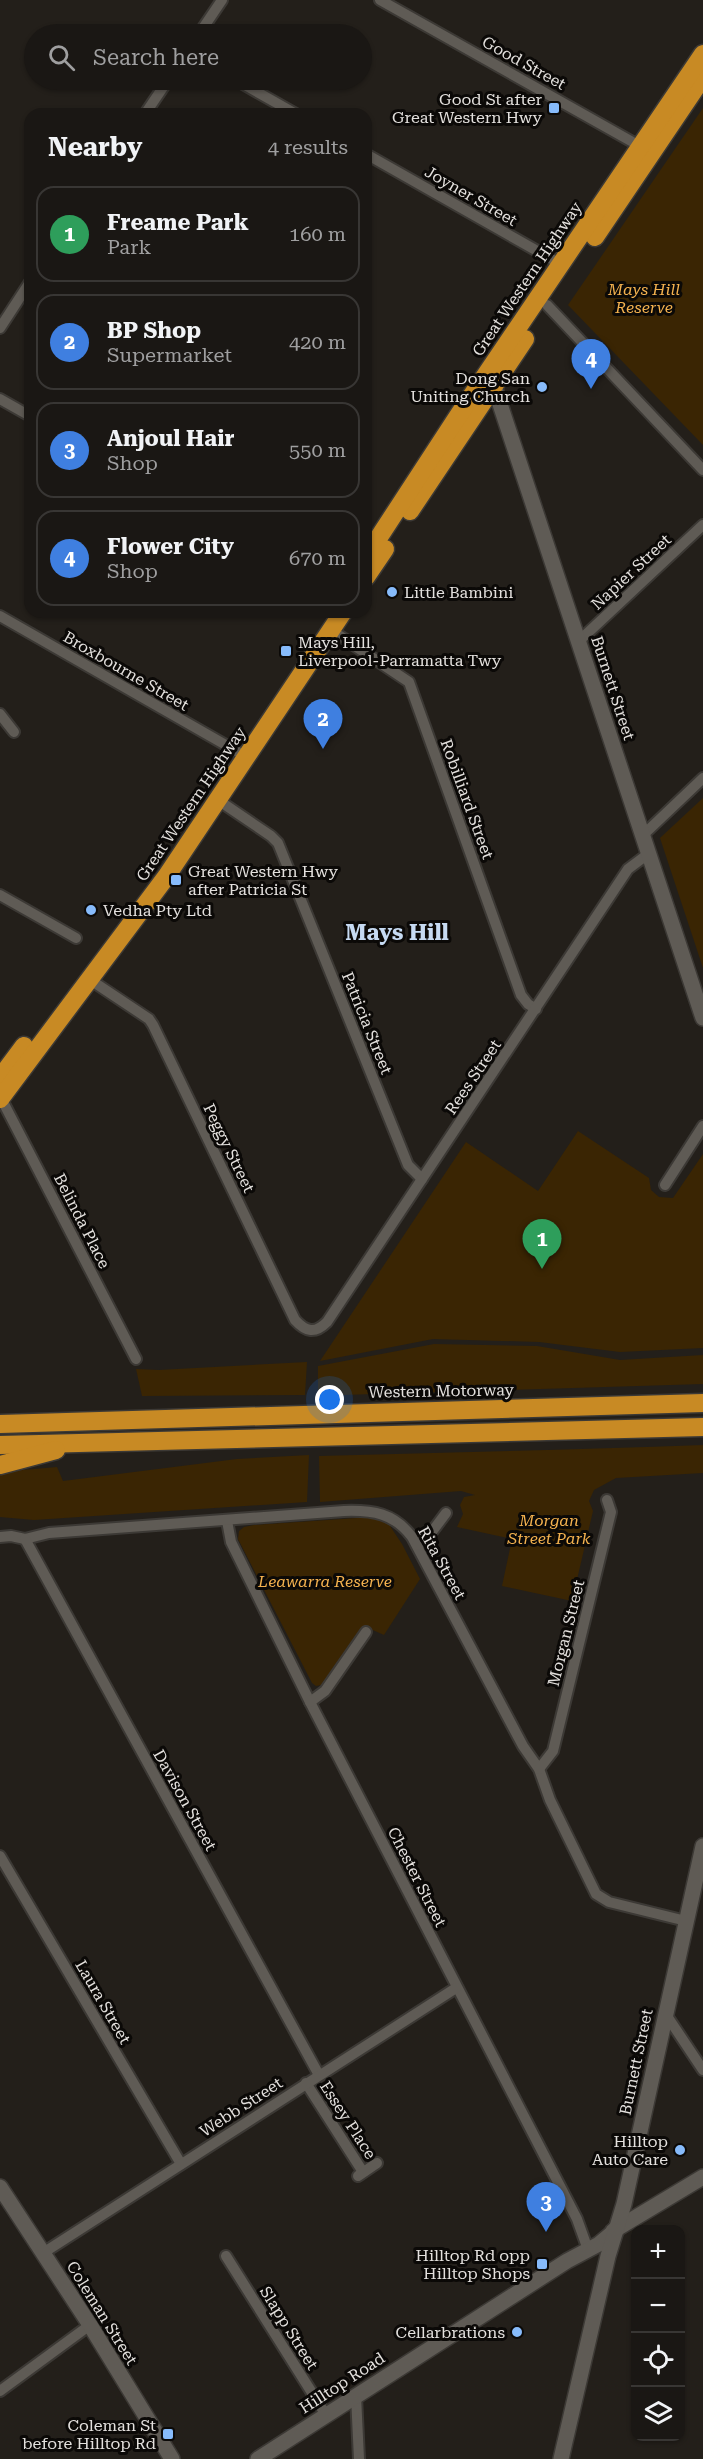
<!DOCTYPE html>
<meta charset="utf-8">
<style>
body{margin:0;font-family:"Roboto Serif",serif;background:#23201d;color:#f1f3f6}
.controls{position:absolute;right:18px;bottom:18px;display:grid;overflow:hidden;border-radius:12px;box-shadow:0 2px 4px #0004}
.controls button{width:54px;height:54px;display:grid;place-items:center;padding:0;border:0;border-bottom:2px solid #383634;background:#1a1714;color:#f1f3f6;font:30px sans-serif}
.you{position:absolute;left:330px;top:1400px;width:21px;height:21px;margin:-15px;border:4px solid #fff;border-radius:50%;background:#1a73e8;box-shadow:0 0 0 9px #1a73e833}
.badge{display:grid;place-items:center;width:39px;height:39px;border-radius:50%;background:#8c9099;color:#fff;font-size:20px;font-weight:700}
.pin{position:absolute;translate:-50% -50px;filter:drop-shadow(0 2px 3px #0008)}
.pin::after{content:'';position:absolute;top:32px;width:21px;height:18px;background:inherit;clip-path:polygon(0 0,100% 0,50% 100%)}
.list{margin:0;padding:0;list-style:none}
h2{display:flex;justify-content:space-between;align-items:center;height:78px;margin:0;padding:0 24px;font-size:26px}
h2 small{font-size:20px;font-weight:400;color:#9f9fa0}
.list li{display:grid;grid-template-columns:39px 1fr auto;gap:18px;align-items:center;box-sizing:border-box;height:96px;margin:0 12px 12px;padding:0 12px;border:2px solid #383634;border-radius:18px}
.list b{display:block;font-size:22px;white-space:nowrap}
.list p{margin:0;font-size:20px;white-space:nowrap;color:#9f9fa0}
.list em{font-size:20px;font-style:normal;color:#9f9fa0}
.icon{flex:none;width:33px;height:33px;fill:none;stroke:currentColor;stroke-width:2;stroke-linecap:round;stroke-linejoin:round}
.map{position:relative;flex:none;width:703px;height:2459px;overflow:hidden}
.search{position:absolute;background:#1a1714;box-shadow:0 2px 4px #0004;left:24px;top:24px;width:348px;height:66px;display:flex;align-items:center;gap:15px;box-sizing:border-box;padding:0 21px;border-radius:33px;color:#9f9fa0;font-size:22px}
.panel{position:absolute;background:#1a1714;box-shadow:0 2px 4px #0004;left:24px;top:108px;width:348px;height:510px;border-radius:18px}
.map>svg:first-child{display:block}
.green{fill:#3a2503}
.lines{fill:none;stroke-linecap:round;stroke-linejoin:round}
.street-casing{stroke:#3c3935;stroke-width:14}
.secondary-casing{stroke:#3c3935;stroke-width:18}
.highway-casing{stroke:#3c3935;stroke-width:21}
.street{stroke:#5f5b55;stroke-width:10}
.secondary{stroke:#5f5b55;stroke-width:15}
.highway{stroke:#c88a24;stroke-width:18}
.poi-dot{fill:#87bbfb;stroke:#0b0907;stroke-width:2}
.labels{text-anchor:middle;dominant-baseline:central;stroke-width:6;stroke-linejoin:round;paint-order:stroke}
.street-label{font-size:16px;fill:#e4e1de;stroke:#0b0907}
.poi-label{font-size:16px;fill:#e4e1de;stroke:#0b0907;text-anchor:end}
.park-label{font-size:16px;font-style:italic;fill:#f4b24f;stroke:#0b0907}
.district-label{font-size:22px;font-weight:bold;fill:#c6daf2;stroke:#0b0907}
</style>
<div class="map">
<svg width="703" height="2459" viewBox="0 0 703 2459">
<rect width="100%" height="100%" fill="#231f1a"/>
<g class="green">
<polygon points="703,108 703,445 568,305"/>
<polygon points="703,798 703,968 660,838"/>
<polygon points="578,1131 649,1178 651,1190 659,1197 673,1198 703,1154 703,1348 620,1352 539,1342 433,1339 320,1361 466,1142 538,1191"/>
<polygon points="434,1344 537,1346 620,1360 703,1355 703,1384 342,1395 330,1391 318,1394 318,1366"/>
<polygon points="307,1362 305,1395 142,1396 136,1369 159,1370"/>
<path d="M 703,1445 L 703,1473 L 616,1478 L 594,1490 L 589,1501 L 593,1511 L 572,1601 L 502,1586 L 512,1539 L 457,1527 L 463,1514 L 460,1505 L 464,1497 L 475,1495 L 461,1491 L 320,1502 L 319,1456 C 447,1452 575,1450 703,1445 Z"/>
<polygon points="309,1455 307,1502 34,1520 0,1517 0,1472 57,1467 63,1481 237,1459"/>
<polygon points="372,1517 388,1523 402,1544 420,1579 384,1635 366,1627 360,1629 321,1685 316,1686 312,1683 238,1539 239,1531 244,1527 254,1525"/>
</g>
<g class="lines">
<defs>
<g id="street">
<polyline points="380,0 645,149"/>
<polyline points="199,34 222,0"/>
<polyline points="236,80 296,114"/>
<polyline points="145,114 168,80"/>
<polyline points="366,154 562,265"/>
<polyline points="547,305 703,470"/>
<polyline points="0,328 30,282"/>
<polyline points="0,399 30,416"/>
<polyline points="0,616 238,752"/>
<polyline points="331,630 409,682 521,995 528,1004 536,1009"/>
<polyline points="579,641 703,525"/>
<polyline points="0,714 14,732"/>
<polyline points="218,800 271,836 278,843 408,1165 422,1179"/>
<polyline points="643,835 703,778"/>
<polyline points="0,895 76,938"/>
<path d="M 89,979 L 149,1019 L 153,1025 L 295,1320 C 306,1332 315,1334 327,1322 L 628,869 L 648,854"/>
<polyline points="1,1098 136,1359"/>
<polyline points="665,1185 703,1126"/>
<polyline points="227,1521 231,1542 310,1702 577,2219 586,2244"/>
<path d="M 0,1537 L 11,1536 L 25,1539 L 49,1533 L 344,1511 C 373,1510 394,1513 412,1537 L 523,1746 L 539,1769 L 550,1800 L 596,1894 L 609,1902 L 686,1921"/>
<polyline points="25,1539 319,2075"/>
<polyline points="417,1545 431,1533 446,1513"/>
<polyline points="310,1702 325,1691 366,1632"/>
<polyline points="539,1769 553,1751 611,1512 607,1500"/>
<polyline points="0,1856 181,2164"/>
<polyline points="665,2013 703,2070"/>
<polyline points="306,2083 363,2172"/>
<polyline points="358,2176 377,2163"/>
<polyline points="43,2253 456,1988"/>
<polyline points="226,2256 326,2415"/>
<polyline points="0,2391 90,2325"/>
<polyline points="356,2396 359,2459"/>
</g>
<g id="secondary">
<polyline points="491,377 703,1018"/>
<polyline points="0,2187 90,2325 172,2459"/>
<polyline points="613,2231 703,2177"/>
<polyline points="258,2459 567,2261 599,2244 617,2229"/>
<polyline points="561,2459 608,2256 624,2204 703,1846"/>
</g>
<g id="highway">
<polyline points="595,237 703,77"/>
<polyline points="410,511 525,339"/>
<polyline points="366,557 460,413 703,54"/>
<polyline points="366,577 385,549"/>
<polyline points="0,1078 24,1046"/>
<polyline points="0,1099 166,877 343,612"/>
<polyline points="0,1424 703,1403"/>
<polyline points="0,1445 703,1427"/>
<polyline points="0,1465 56,1450"/>
</g>
</defs>
<use href="#street" class="street-casing"/>
<use href="#secondary" class="secondary-casing"/>
<use href="#highway" class="highway-casing"/>
<use href="#street" class="street"/>
<use href="#secondary" class="secondary"/>
<use href="#highway" class="highway"/>
</g>
<g class="poi-dot">
<rect x="548" y="102" width="12" height="12" rx="3"/>
<circle cx="542" cy="387" r="6"/>
<circle cx="392" cy="592" r="6"/>
<rect x="280" y="645" width="12" height="12" rx="3"/>
<rect x="170" y="874" width="12" height="12" rx="3"/>
<circle cx="91" cy="910" r="6"/>
<circle cx="680" cy="2150" r="6"/>
<rect x="536" y="2258" width="12" height="12" rx="3"/>
<circle cx="517" cy="2332" r="6"/>
<rect x="162" y="2428" width="12" height="12" rx="3"/>
</g>
<g class="labels">
<g class="street-label">
<text transform="translate(524 63) rotate(29)">Good Street</text>
<text transform="translate(471 196) rotate(30)">Joyner Street</text>
<text transform="translate(527 279) rotate(-56)">Great Western Highway</text>
<text transform="translate(631 572) rotate(-43)">Napier Street</text>
<text transform="translate(126 671) rotate(30)">Broxbourne Street</text>
<text transform="translate(613 688) rotate(72)">Burnett Street</text>
<text transform="translate(467 799) rotate(70)">Robilliard Street</text>
<text transform="translate(191 804) rotate(-56)">Great Western Highway</text>
<text transform="translate(367 1023) rotate(68)">Patricia Street</text>
<text transform="translate(473 1077) rotate(-56)">Rees Street</text>
<text transform="translate(229 1148) rotate(64)">Peggy Street</text>
<text transform="translate(82 1221) rotate(63)">Belinda Place</text>
<text transform="translate(441 1391) rotate(-1)">Western Motorway</text>
<text transform="translate(442 1563) rotate(61)">Rita Street</text>
<text transform="translate(566 1633) rotate(-76)">Morgan Street</text>
<text transform="translate(185 1800) rotate(61)">Davison Street</text>
<text transform="translate(417 1877) rotate(63)">Chester Street</text>
<text transform="translate(103 2002) rotate(60)">Laura Street</text>
<text transform="translate(636 2062) rotate(-78)">Burnett Street</text>
<text transform="translate(241 2107) rotate(-33)">Webb Street</text>
<text transform="translate(348 2120) rotate(57)">Essey Place</text>
<text transform="translate(102 2313) rotate(58)">Coleman Street</text>
<text transform="translate(289 2328) rotate(58)">Slapp Street</text>
<text transform="translate(342 2383) rotate(-33)">Hilltop Road</text>
</g>
<g class="poi-label">
<text x="542" y="99">Good St after<tspan x="542" dy="18">Great Western Hwy</tspan></text>
<text x="530" y="378">Dong San<tspan x="530" dy="18">Uniting Church</tspan></text>
<text x="404" y="592" text-anchor="start">Little Bambini</text>
<text x="298" y="642" text-anchor="start">Mays Hill,<tspan x="298" dy="18">Liverpool-Parramatta Twy</tspan></text>
<text x="188" y="871" text-anchor="start">Great Western Hwy<tspan x="188" dy="18">after Patricia St</tspan></text>
<text x="103" y="910" text-anchor="start">Vedha Pty Ltd</text>
<text x="668" y="2141">Hilltop<tspan x="668" dy="18">Auto Care</tspan></text>
<text x="530" y="2255">Hilltop Rd opp<tspan x="530" dy="18">Hilltop Shops</tspan></text>
<text x="505" y="2332">Cellarbrations</text>
<text x="156" y="2425">Coleman St<tspan x="156" dy="18">before Hilltop Rd</tspan></text>
</g>
<g class="park-label">
<text x="644" y="289">Mays Hill<tspan x="644" dy="18">Reserve</tspan></text>
<text x="549" y="1520">Morgan<tspan x="549" dy="18">Street Park</tspan></text>
<text x="325" y="1581">Leawarra Reserve</text>
</g>
<g class="district-label">
<text x="397" y="932">Mays Hill</text>
</g>
</g>
</svg>
<div class="controls">
<button>+</button>
<button>−</button>
<button><svg class="icon" aria-label="locate" viewBox="0 0 24 24"><circle cx="12" cy="12" r="6"/><path d="M12 2v4M12 18v4M2 12h4M18 12h4"/></svg></button>
<button><svg class="icon" aria-label="layers" viewBox="0 0 24 24"><path d="M12 4l9 5-9 5-9-5zM3 14l9 5 9-5"/></svg></button>
</div>
<div class="you"></div>
<div class="pin badge" style="left:542px;top:1269px;background:#2e9e5b">1</div>
<div class="pin badge" style="left:323px;top:749px;background:#3f7fe0">2</div>
<div class="pin badge" style="left:546px;top:2232px;background:#3f7fe0">3</div>
<div class="pin badge" style="left:591px;top:389px;background:#3f7fe0">4</div>
<div class="search"><svg class="icon" aria-label="search" viewBox="0 0 24 24"><circle cx="10" cy="10" r="6"/><path d="M15 15l6 6"/></svg>Search here</div>
<section class="panel">
<h2>Nearby<small>4 results</small></h2>
<ul class="list">
<li><span class="badge" style="background:#2e9e5b">1</span><div><b>Freame Park</b><p>Park</p></div><em>160 m</em></li>
<li><span class="badge" style="background:#3f7fe0">2</span><div><b>BP Shop</b><p>Supermarket</p></div><em>420 m</em></li>
<li><span class="badge" style="background:#3f7fe0">3</span><div><b>Anjoul Hair</b><p>Shop</p></div><em>550 m</em></li>
<li><span class="badge" style="background:#3f7fe0">4</span><div><b>Flower City</b><p>Shop</p></div><em>670 m</em></li>
</ul>
</section>
</div>
